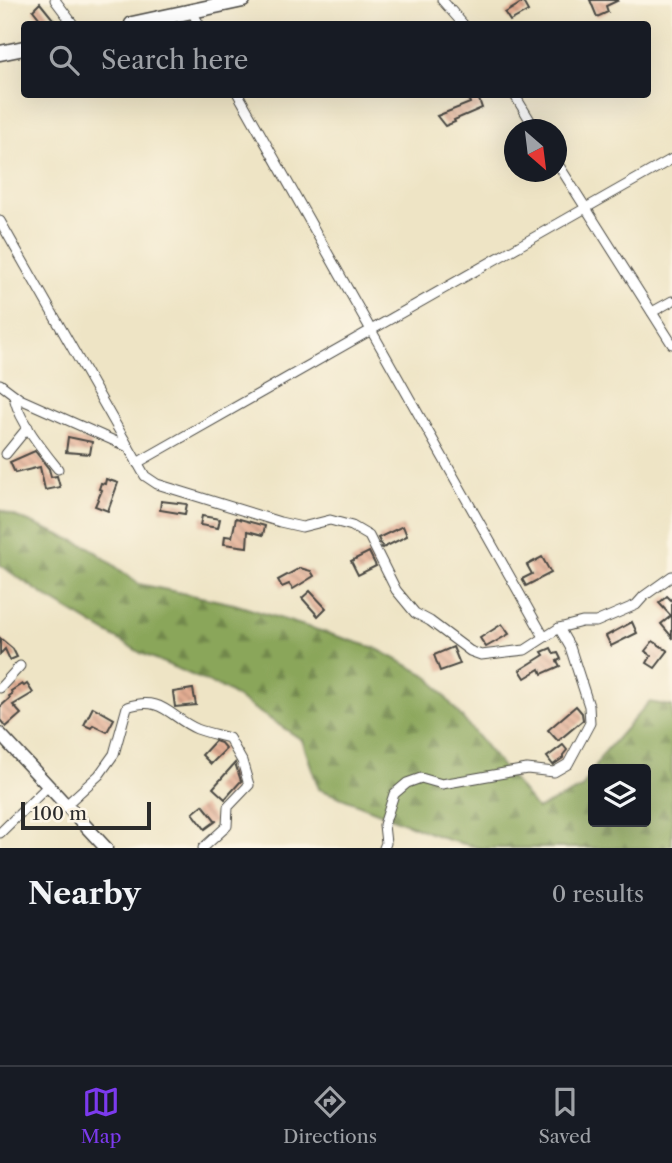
<!DOCTYPE html>
<style>
body{margin:0;font-family:"Libre Caslon Text",serif;background:#242831;color:#f1f3f6}
.controls{position:absolute;right:21px;bottom:21px;display:grid;overflow:hidden;border-radius:7px;box-shadow:0 7px 28px #0002}
.controls button{width:63px;height:63px;display:grid;place-items:center;padding:0;border:0;border-bottom:2px solid #363941;background:#171b24;color:#f1f3f6;font:35px sans-serif}
.compass{position:absolute;left:504px;top:119px;width:63px;height:63px;border-radius:50%;background:#171b24;box-shadow:0 7px 28px #0002;rotate:152deg}
.scale{position:absolute;left:21px;bottom:18px;width:130px;box-sizing:border-box;padding-left:7px;border:4px solid #2b2b2b;border-top:0;font-size:19px;line-height:24px;white-space:nowrap;color:#2b2b2b;-webkit-text-stroke:5px #fcf5e5;paint-order:stroke}
.list{margin:0;padding:0;list-style:none}
h2{display:flex;justify-content:space-between;align-items:center;height:91px;margin:0;padding:0 28px;font-size:30px}
h2 small{font-size:23px;font-weight:400;color:#9ea1a6}
.icon{flex:none;width:38px;height:38px;fill:none;stroke:currentColor;stroke-width:2;stroke-linecap:round;stroke-linejoin:round}
.map{position:relative;flex:none;width:672px;height:848px;overflow:hidden}
.search{position:absolute;background:#171b24;box-shadow:0 7px 28px #0002;left:21px;right:21px;top:21px;height:77px;display:flex;align-items:center;gap:18px;box-sizing:border-box;padding:0 24px;border-radius:7px;color:#9ea1a6;font-size:26px}
.sheet{height:217px;background:#171b24}
nav{display:flex;justify-content:space-around;align-items:center;box-sizing:border-box;height:98px;border-top:2px solid #363941;background:#171b24;font-size:19px;color:#9ea1a6}
nav a{display:grid;justify-items:center;gap:4px}
nav .on{color:#7c3aed}
.map>svg:first-child{display:block}
.forest{fill:url(#forest-firs);stroke:#5a6842;stroke-width:2}
.building{fill:url(#building-back-hatch)}
.lines{fill:none;stroke-linecap:round;stroke-linejoin:round}
.street-casing{stroke:#484742;stroke-width:11}
.secondary-casing{stroke:#484742;stroke-width:15}
.primary-casing{stroke:#484742;stroke-width:17}
.street{stroke:#fff;stroke-width:9}
.secondary{stroke:#fff;stroke-width:12}
.primary{stroke:#fff;stroke-width:14}
</style>
<div class="map">
<svg width="672" height="848" viewBox="0 0 672 848">
<defs>
<pattern id="forest-firs" width="22" height="20" patternUnits="userSpaceOnUse" patternTransform="scale(1.75)"><rect width="22" height="20" fill="#8aa65a"/><path d="M5 1l3.5 6h-7zM16 11l3.5 6h-7z" fill="#71874b"/></pattern>
<pattern id="building-back-hatch" width="6" height="6" patternUnits="userSpaceOnUse" patternTransform="scale(1.75)"><rect width="6" height="6" fill="#e3ad93"/><path d="M-1 5l2 2M0 0l6 6M5-1l2 2" fill="none" stroke="#b88d78"/></pattern>
</defs>
<rect width="100%" height="100%" fill="#fcf5e5"/>
<filter id="ink" filterUnits="userSpaceOnUse"><feTurbulence type="fractalNoise" baseFrequency=".0143" numOctaves="2"/><feDisplacementMap in="SourceGraphic" scale="14" xChannelSelector="R" yChannelSelector="G"/><feConvolveMatrix kernelMatrix="1 2 1 2 8 2 1 2 1" color-interpolation-filters="sRGB"/></filter>
<filter id="wash" filterUnits="userSpaceOnUse"><feTurbulence type="fractalNoise" baseFrequency=".00686" numOctaves="4" result="noise"/><feDisplacementMap in="SourceGraphic" scale="28" xChannelSelector="R" yChannelSelector="G"/><feGaussianBlur stdDeviation="1.57" result="paint"/><feColorMatrix in="noise" values="0 0 0 0 0 0 0 0 0 0 0 0 0 0 0 0 0 1.4 0 .05"/><feComposite in="paint" operator="in"/></filter>
<g filter="url(#wash)">
<rect width="100%" height="100%" fill="#eee4c5"/>
<polygon class="forest" points="0,510 89,547 139,584 234,604 375,648 428,676 537,809 582,788 593,770 593,822 646,822 646,769 594,769 602,755 649,702 672,706 672,845 662,848 481,848 448,840 319,789 302,740 224,689 141,653 50,599 0,565"/>
<g id="blocks">
<g class="building">
<polygon points="590,0 619,0 606,6 608,12 597,17"/>
<polygon points="523,2 528,11 510,21 505,13"/>
<polygon points="40,3 57,24 44,24 33,10"/>
<polygon points="467,94 477,94 482,108 454,120 455,122 445,126 437,116 470,103"/>
<polygon points="68,437 92,442 90,454 66,452"/>
<polygon points="35,451 49,469 51,477 57,476 60,487 45,490 40,467 15,473 10,462"/>
<polygon points="106,479 118,483 108,511 95,506 102,490 99,489 101,483 105,484"/>
<polygon points="161,501 187,504 185,514 160,510"/>
<polygon points="202,516 220,519 218,528 200,525"/>
<polygon points="236,518 265,526 263,535 248,531 247,547 224,544 225,536 232,537"/>
<polygon points="403,526 407,536 383,548 378,538"/>
<polygon points="369,552 376,566 358,575 351,561"/>
<polygon points="542,557 551,573 526,586 522,579 532,574 527,565"/>
<polygon points="300,568 311,571 314,576 293,589 289,584 282,587 278,580"/>
<polygon points="310,591 326,608 318,616 302,598"/>
<polygon points="667,596 672,601 672,637 661,624 671,616 659,603"/>
<polygon points="632,622 637,633 611,646 606,636"/>
<polygon points="502,624 509,634 486,647 480,638"/>
<polygon points="0,638 13,649 17,657 10,660 5,649 0,654"/>
<polygon points="653,641 668,651 655,668 647,663 651,656 645,651"/>
<polygon points="453,647 460,664 440,671 434,655"/>
<polygon points="551,648 554,654 558,653 561,659 557,661 560,666 542,674 540,669 525,678 520,670 544,655 542,652"/>
<polygon points="22,684 24,686 27,684 33,693 13,705 21,714 6,727 0,720 0,707 10,698 9,696 12,694 11,691"/>
<polygon points="193,689 196,705 175,707 173,692"/>
<polygon points="576,706 582,713 583,720 558,741 548,730"/>
<polygon points="93,707 114,719 107,732 93,725 91,728 84,725"/>
<polygon points="215,741 221,743 226,749 211,764 202,755"/>
<polygon points="563,745 567,750 563,755 563,758 553,765 547,757"/>
<polygon points="235,763 241,781 225,799 213,788"/>
<polygon points="203,805 216,821 205,829 193,813"/>
</g>
</g>
</g>
<g filter="url(#ink)">
<use href="#blocks" fill-opacity="0" stroke="#484742" stroke-width="2"/>
<g class="lines">
<defs>
<g id="street">
<polyline points="55,0 73,24"/>
<polyline points="442,0 463,24"/>
<polyline points="192,12 199,24"/>
<polyline points="238,94 544,637"/>
<polyline points="514,94 536,130"/>
<polyline points="556,161 672,344"/>
<polyline points="0,221 145,476 157,484 280,522 302,527 330,520 352,526 369,536 396,590 415,613 430,621 470,651 481,655 525,650 559,628 582,622 596,622 636,605 644,596 672,576"/>
<polyline points="652,312 672,301"/>
<polyline points="0,384 20,399 128,447"/>
<path d="M 14,395 C 16,417 44,452 58,469"/>
<polyline points="6,454 28,427"/>
<polyline points="137,463 672,159"/>
<polyline points="0,688 20,666"/>
<path d="M 66,805 L 99,775 L 114,754 L 127,707 C 163,695 169,717 197,729 C 207,733 219,735 229,738 L 242,761 L 249,785 L 228,807 L 227,826 L 203,848"/>
<polyline points="0,833 48,786"/>
<polyline points="384,848 386,843 384,825 394,794 407,783 421,778 442,784 527,769 554,772 568,764 590,723 589,706 570,647 559,628"/>
</g>
<polyline id="secondary" points="0,734 106,848"/>
<g id="primary">
<polyline points="132,24 243,0"/>
<polyline points="0,53 24,48"/>
</g>
</defs>
<use href="#street" class="street-casing"/>
<use href="#secondary" class="secondary-casing"/>
<use href="#primary" class="primary-casing"/>
<use href="#street" class="street"/>
<use href="#secondary" class="secondary"/>
<use href="#primary" class="primary"/>
</g>
</g>
</svg>
<div class="controls">
<button><svg class="icon" aria-label="layers" viewBox="0 0 24 24"><path d="M12 4l9 5-9 5-9-5zM3 14l9 5 9-5"/></svg></button>
</div>
<svg class="compass" viewBox="-18 -18 36 36"><path d="M0-13l5 13h-10z" fill="#e53935"/><path d="M0 13l5-13h-10z" fill="#9ea1a6"/></svg>
<div class="scale">100 m</div>
<div class="search"><svg class="icon" aria-label="search" viewBox="0 0 24 24"><circle cx="10" cy="10" r="6"/><path d="M15 15l6 6"/></svg>Search here</div>
</div>
<section class="sheet">
<h2>Nearby<small>0 results</small></h2>
<ul class="list">
</ul>
</section>
<nav>
<a class="on"><svg class="icon" aria-label="map" viewBox="0 0 24 24"><path d="M3 6l6-2 6 2 6-2v14l-6 2-6-2-6 2zM9 4v14M15 6v14"/></svg>Map</a>
<a><svg class="icon" aria-label="directions" viewBox="0 0 24 24"><path d="M12 3l9 9-9 9-9-9zM9 14v-3h6M13 9l2 2-2 2"/></svg>Directions</a>
<a><svg class="icon" aria-label="saved" viewBox="0 0 24 24"><path d="M7 4h10v16l-5-4-5 4z"/></svg>Saved</a>
</nav>
